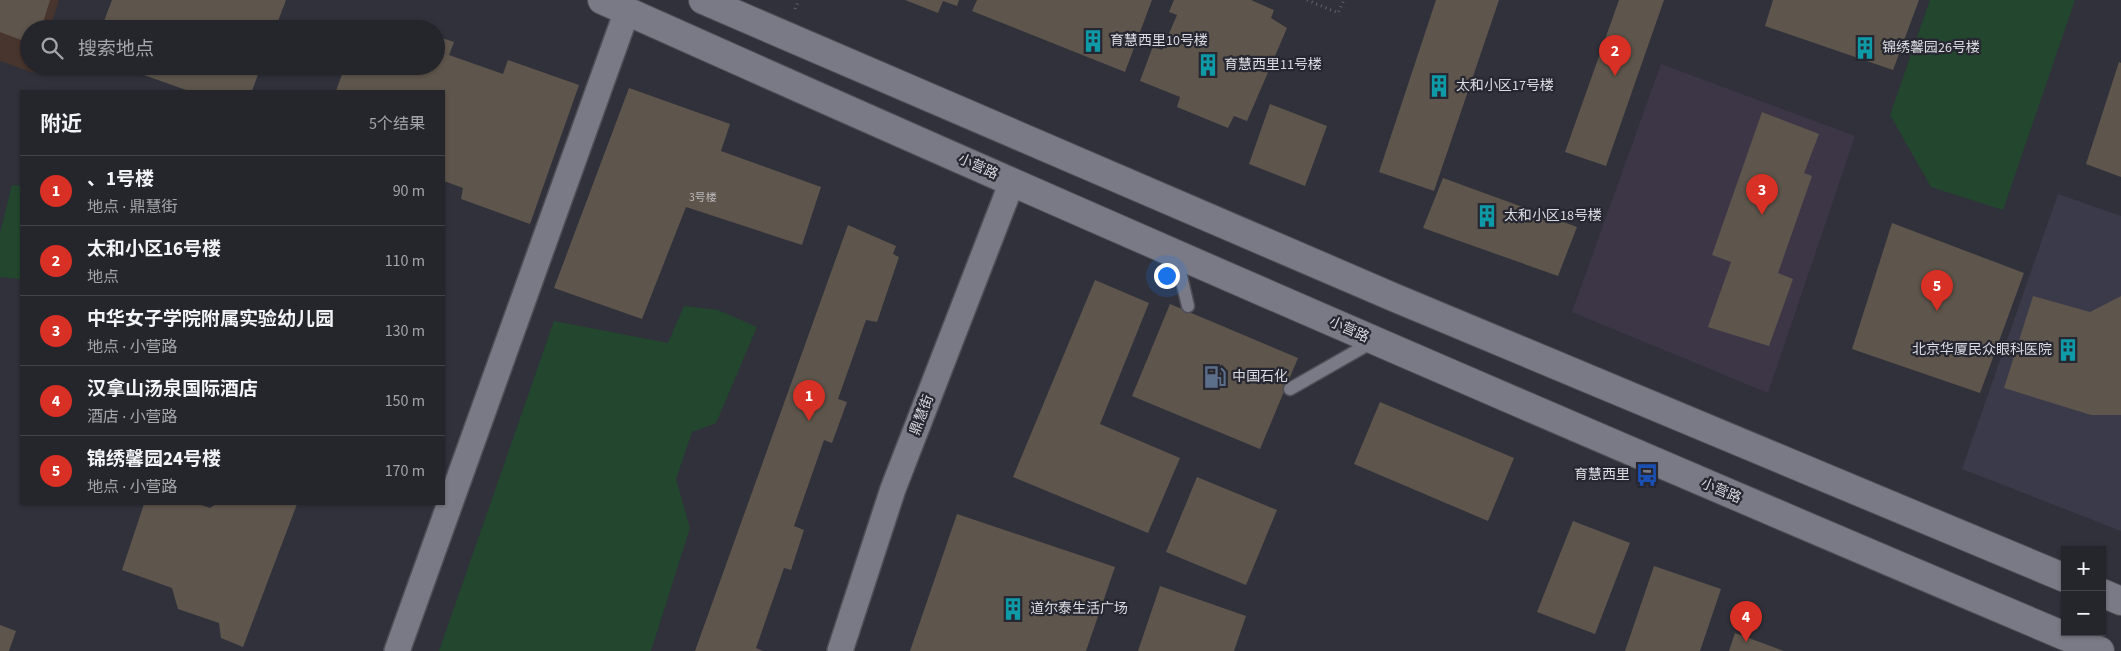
<!DOCTYPE html>
<html lang="zh">
<meta charset="utf-8">
<style>
body{margin:0;font-family:"Source Sans 3","Noto Sans SC",sans-serif;background:#2d2d34;color:#f1f3f6}
.controls{position:absolute;right:15px;bottom:15px;display:grid;overflow:hidden;border-radius:0px;box-shadow:0 1px 4px #0004}
.controls button{width:45px;height:45px;display:grid;place-items:center;padding:0;border:0;border-bottom:1px solid #424248;background:#25252c;color:#f1f3f6;font:25px sans-serif}
.you{position:absolute;left:1166px;top:275px;width:18px;height:18px;margin:-12px;border:4px solid #fff;border-radius:50%;background:#1a73e8;box-shadow:0 0 0 8px #1a73e833}
.badge{display:grid;place-items:center;width:32px;height:32px;border-radius:50%;background:#d93025;color:#fff;font-size:16px;font-weight:700}
.pin{position:absolute;translate:-50% -41px;filter:drop-shadow(0 1px 2px #0008)}
.pin::after{content:'';position:absolute;top:26px;width:18px;height:15px;background:inherit;clip-path:polygon(0 0,100% 0,50% 100%)}
.list{margin:0;padding:0;list-style:none}
h2{display:flex;justify-content:space-between;align-items:center;height:65px;margin:0;padding:0 20px;font-size:21px}
h2 small{font-size:16px;font-weight:400;color:#a3a5a9}
.list li{display:grid;grid-template-columns:32px 1fr auto;gap:15px;align-items:center;box-sizing:border-box;height:70px;padding:0 20px;border-top:1px solid #424248}
.list b{display:block;font-size:19px;white-space:nowrap}
.list p{margin:0;font-size:16px;white-space:nowrap;color:#a3a5a9}
.list em{font-size:16px;font-style:normal;color:#a3a5a9}
.icon{flex:none;width:28px;height:28px;fill:none;stroke:currentColor;stroke-width:2;stroke-linecap:round;stroke-linejoin:round}
.map{position:relative;flex:none;width:2121px;height:651px;overflow:hidden}
.search{position:absolute;background:#25252c;box-shadow:0 1px 4px #0004;left:20px;top:20px;width:425px;height:55px;display:flex;align-items:center;gap:12px;box-sizing:border-box;padding:0 18px;border-radius:28px;color:#a3a5a9;font-size:19px}
.panel{position:absolute;background:#25252c;box-shadow:0 1px 4px #0004;left:20px;top:90px;width:425px;height:415px;border-radius:0px}
.map>svg:first-child{display:block}
.commercial{fill:#48352d}
.built{fill:#3a3a4a}
.education{fill:#3d3647}
.green{fill:#22462e}
.building{fill:#5e564c}
.lines{fill:none;stroke-linecap:round;stroke-linejoin:round}
.service-casing{stroke:#4f4f58;stroke-width:15}
.minor-casing{stroke:#4f4f58;stroke-width:28}
.tertiary-casing{stroke:#4f4f58;stroke-width:30}
.path{stroke:#65656e;stroke-width:3;stroke-dasharray:1 4;stroke-linecap:butt}
.service{stroke:#7a7a86;stroke-width:12}
.minor{stroke:#7a7a86;stroke-width:25}
.tertiary{stroke:#7a7a86;stroke-width:28}
.labels{text-anchor:middle;dominant-baseline:central;stroke-width:4.5;stroke-linejoin:round;paint-order:stroke}
.number-label{font-size:11px;fill:#bcbabc}
.poi-label{font-size:14px;fill:#dbdbe2;stroke:#272731;text-anchor:start}
.street-label{font-size:14px;fill:#dbdbe2;stroke:#272731}
</style>
<div class="map">
<svg width="2121" height="651" viewBox="0 0 2121 651">
<rect width="100%" height="100%" fill="#31313b"/>
<polygon class="commercial" points="0,0 59,0 49,29 29,29 29,66 36,66 34,73 0,61"/>
<polygon class="built" points="2058,194 2121,216 2121,531 1962,469"/>
<polygon class="education" points="1661,64 1855,136 1768,393 1572,312"/>
<g class="green">
<polygon points="1930,0 2075,0 2003,210 1931,187 1890,115"/>
<polygon points="12,185 21,186 21,279 0,277 0,233"/>
<polygon points="684,306 718,310 757,327 716,423 692,432 676,479 690,528 651,651 439,651 554,321 668,343"/>
</g>
<g class="building">
<polygon points="0,0 50,0 41,29 29,29 29,43 0,32"/>
<polygon points="112,0 286,0 275,29 101,29"/>
<polygon points="905,0 959,0 957,6 943,1 938,13"/>
<polygon points="977,0 1152,0 1125,72 972,11"/>
<polygon points="1174,0 1251,0 1274,10 1271,18 1287,28 1247,121 1234,116 1228,128 1177,107 1180,97 1140,81 1153,46 1162,50 1177,15 1169,12"/>
<polygon points="1436,0 1499,0 1434,191 1379,172"/>
<polygon points="1619,0 1664,0 1606,166 1565,152"/>
<polygon points="1773,0 1919,0 1893,70 1765,26"/>
<polygon points="360,22 379,28 379,29 358,29"/>
<polygon points="436,36 454,42 449,55 503,74 508,60 579,85 530,224 461,199 463,188 444,181 444,91 336,91 345,66 436,66"/>
<polygon points="2119,62 2121,63 2121,177 2086,164"/>
<polygon points="144,66 261,66 252,91 189,91 141,74"/>
<polygon points="629,88 730,124 721,151 821,187 802,245 686,207 642,319 554,288"/>
<polygon points="1270,104 1327,126 1305,186 1249,164"/>
<polygon points="1762,112 1819,134 1804,173 1812,176 1778,273 1793,279 1769,346 1708,327 1731,262 1712,255"/>
<polygon points="1443,178 1577,227 1558,276 1423,228"/>
<polygon points="1892,223 2024,273 1980,393 1852,349"/>
<polygon points="848,225 896,246 893,254 899,257 877,322 866,320 838,399 847,402 832,443 824,440 794,526 804,530 791,570 784,568 756,648 763,651 695,651"/>
<polygon points="1095,280 1149,303 1100,424 1180,458 1148,533 1013,477"/>
<polygon points="2033,296 2090,312 2121,296 2121,415 2091,415 2004,388"/>
<polygon points="1170,304 1298,358 1260,449 1132,396"/>
<polygon points="1380,402 1514,458 1488,521 1354,464"/>
<polygon points="1197,477 1277,510 1246,585 1166,552"/>
<polygon points="144,504 198,504 210,508 216,504 297,504 243,647 221,638 219,623 178,609 172,588 122,570"/>
<polygon points="957,514 1115,567 1086,651 910,651"/>
<polygon points="1573,521 1630,543 1595,634 1537,612"/>
<polygon points="1654,566 1721,589 1700,651 1625,651"/>
<polygon points="1160,586 1246,616 1234,651 1138,651"/>
<polygon points="0,625 16,631 9,651 0,651"/>
<polygon points="1735,633 1784,651 1729,651"/>
</g>
<g class="lines">
<defs>
<g id="service">
<polyline points="1176,255 1188,306"/>
<polyline points="1290,389 1374,341"/>
</g>
<g id="minor">
<polyline points="397,651 627,11"/>
<polyline points="840,651 893,489 1012,182"/>
</g>
<g id="tertiary">
<path d="M 602,0 C 1099,223 1599,439 2100,651"/>
<polyline points="703,0 1393,297 2065,578"/>
<polyline points="2102,593 2121,601"/>
</g>
</defs>
<use href="#service" class="service-casing"/>
<use href="#minor" class="minor-casing"/>
<use href="#tertiary" class="tertiary-casing"/>
<g class="path">
<polyline points="1307,0 1338,13 1344,0"/>
<polyline points="795,9 799,0"/>
</g>
<use href="#service" class="service"/>
<use href="#minor" class="minor"/>
<use href="#tertiary" class="tertiary"/>
</g>
<defs>
<symbol id="building-bare" viewBox="-9 -9 18 18"><path d="M-4-6H4V6H1V3H-1V6H-4ZM-2.5-4.3h1.7v1.8h-1.7ZM.8-4.3h1.7v1.8H.8ZM-2.5-1h1.7V.8h-1.7ZM.8-1h1.7V.8H.8Z" fill="#0f9aa8" stroke="#272731" stroke-width="2.5" paint-order="stroke"/></symbol>
<symbol id="fuel-bare" viewBox="-9 -9 18 18"><path d="M-5.5-6h7V0h2V4h1.3V-2.5L3-4.5l.8-.8L6-3V5H2.5V1h-1V6h-7ZM-4.2-4.7v3.2H.2V-4.7Z" fill="#5c6f8a" stroke="#272731" stroke-width="2.5" paint-order="stroke"/></symbol>
<symbol id="bus-bare" viewBox="-9 -9 18 18"><path d="M-5-6H5V4H4V6H2V4H-2V6H-4V4H-5ZM-3.5-4V0h7V-4ZM-3.5 1.2v1.5H-2V1.2ZM2 1.2v1.5H3.5V1.2Z" fill="#1a4fb4" stroke="#272731" stroke-width="2.5" paint-order="stroke"/></symbol>
</defs>
<g fill-rule="evenodd">
<use href="#building-bare" x="1077" y="25" width="32" height="32"/>
<use href="#building-bare" x="1849" y="32" width="32" height="32"/>
<use href="#building-bare" x="1192" y="49" width="32" height="32"/>
<use href="#building-bare" x="1423" y="70" width="32" height="32"/>
<use href="#building-bare" x="1471" y="200" width="32" height="32"/>
<use href="#building-bare" x="2052" y="334" width="32" height="32"/>
<use href="#fuel-bare" x="1199" y="361" width="32" height="32"/>
<use href="#bus-bare" x="1631" y="459" width="32" height="32"/>
<use href="#building-bare" x="997" y="593" width="32" height="32"/>
</g>
<g class="labels">
<g class="number-label">
<text x="703" y="197">3号楼</text>
</g>
<g class="poi-label">
<text x="1110" y="41">育慧西里10号楼</text>
<text x="1882" y="48">锦绣馨园26号楼</text>
<text x="1224" y="65">育慧西里11号楼</text>
<text x="1456" y="86">太和小区17号楼</text>
<text x="1504" y="216">太和小区18号楼</text>
<text x="2052" y="350" text-anchor="end">北京华厦民众眼科医院</text>
<text x="1232" y="377">中国石化</text>
<text x="1630" y="475" text-anchor="end">育慧西里</text>
<text x="1030" y="609">道尔泰生活广场</text>
</g>
<g class="street-label">
<text transform="translate(978 167) rotate(24)">小营路</text>
<text transform="translate(1349 330) rotate(24)">小营路</text>
<text transform="translate(922 415) rotate(-69)">鼎慧街</text>
<text transform="translate(1721 491) rotate(23)">小营路</text>
</g>
</g>
</svg>
<div class="controls">
<button>+</button>
<button>−</button>
</div>
<div class="you"></div>
<div class="pin badge" style="left:809px;top:421px">1</div>
<div class="pin badge" style="left:1615px;top:76px">2</div>
<div class="pin badge" style="left:1762px;top:215px">3</div>
<div class="pin badge" style="left:1746px;top:642px">4</div>
<div class="pin badge" style="left:1937px;top:311px">5</div>
<div class="search"><svg class="icon" aria-label="search" viewBox="0 0 24 24"><circle cx="10" cy="10" r="6"/><path d="M15 15l6 6"/></svg>搜索地点</div>
<section class="panel">
<h2>附近<small>5个结果</small></h2>
<ul class="list">
<li><span class="badge">1</span><div><b>、1号楼</b><p>地点 · 鼎慧街</p></div><em>90 m</em></li>
<li><span class="badge">2</span><div><b>太和小区16号楼</b><p>地点</p></div><em>110 m</em></li>
<li><span class="badge">3</span><div><b>中华女子学院附属实验幼儿园</b><p>地点 · 小营路</p></div><em>130 m</em></li>
<li><span class="badge">4</span><div><b>汉拿山汤泉国际酒店</b><p>酒店 · 小营路</p></div><em>150 m</em></li>
<li><span class="badge">5</span><div><b>锦绣馨园24号楼</b><p>地点 · 小营路</p></div><em>170 m</em></li>
</ul>
</section>
</div>
